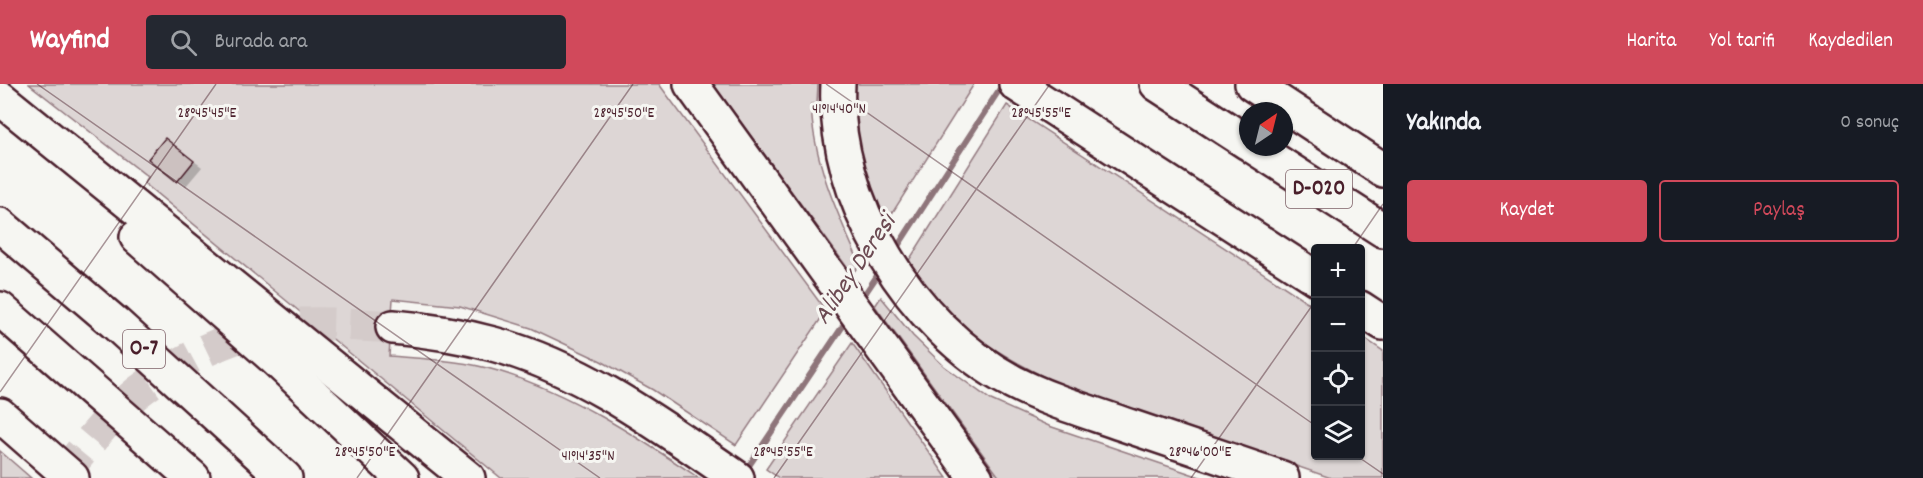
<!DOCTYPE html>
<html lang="tr">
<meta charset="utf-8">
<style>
body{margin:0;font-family:Dekko,sans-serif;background:#242831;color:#f1f3f6}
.controls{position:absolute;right:18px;bottom:18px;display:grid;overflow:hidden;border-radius:6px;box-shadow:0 2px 4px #0004}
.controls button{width:54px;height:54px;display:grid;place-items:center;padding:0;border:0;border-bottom:2px solid #363941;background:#171b24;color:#f1f3f6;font:30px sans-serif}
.compass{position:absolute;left:1239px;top:18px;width:54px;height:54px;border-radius:50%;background:#171b24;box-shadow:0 2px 4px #0004;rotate:35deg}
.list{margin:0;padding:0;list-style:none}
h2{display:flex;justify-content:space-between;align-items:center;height:78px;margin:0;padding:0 24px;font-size:26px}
h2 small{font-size:20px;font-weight:400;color:#9ea1a6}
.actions{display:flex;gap:12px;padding:18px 24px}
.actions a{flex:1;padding:14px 0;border:2px solid #d1495b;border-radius:6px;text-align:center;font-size:21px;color:#d1495b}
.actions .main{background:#d1495b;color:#fff}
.icon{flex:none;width:33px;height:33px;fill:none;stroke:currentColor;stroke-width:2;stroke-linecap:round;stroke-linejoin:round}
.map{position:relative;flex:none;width:1383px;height:394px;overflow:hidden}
header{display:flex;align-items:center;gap:36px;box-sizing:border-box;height:84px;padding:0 30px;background:#d1495b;color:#fff}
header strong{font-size:28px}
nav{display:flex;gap:33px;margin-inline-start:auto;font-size:21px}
.search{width:420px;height:54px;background:#242831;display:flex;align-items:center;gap:15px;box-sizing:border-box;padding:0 21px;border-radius:6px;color:#9ea1a6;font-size:22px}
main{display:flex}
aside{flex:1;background:#171b24}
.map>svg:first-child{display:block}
.green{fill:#ddd6d5;stroke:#947a80;stroke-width:1.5}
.shadow{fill:#0003}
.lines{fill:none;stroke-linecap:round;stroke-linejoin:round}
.stream{stroke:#8e747a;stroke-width:6}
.building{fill:#ccc1c0;stroke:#4a1f2b;stroke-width:1.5}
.highway-tunnel{stroke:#d4cbca;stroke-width:33;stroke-dasharray:33 16;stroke-linecap:butt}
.highway-casing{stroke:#4a1f2b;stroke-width:38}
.highway{stroke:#f6f6f2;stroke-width:33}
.ticks{fill:none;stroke:#4a1f2b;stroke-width:1.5;stroke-opacity:0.45}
.labels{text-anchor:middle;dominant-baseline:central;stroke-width:6;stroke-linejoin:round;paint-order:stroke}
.shield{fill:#f6f6f2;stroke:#7e6067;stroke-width:1.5}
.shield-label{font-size:22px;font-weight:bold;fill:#4a1f2b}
.water-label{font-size:26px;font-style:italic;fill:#6c4a52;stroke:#f6f6f2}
.ticks-label{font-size:15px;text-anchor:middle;fill:#4a1f2b;stroke:#f6f6f2;stroke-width:6;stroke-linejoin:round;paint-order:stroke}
</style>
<header>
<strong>Wayfind</strong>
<div class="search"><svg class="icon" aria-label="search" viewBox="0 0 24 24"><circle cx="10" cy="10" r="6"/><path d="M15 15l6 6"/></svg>Burada ara</div>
<nav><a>Harita</a><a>Yol tarifi</a><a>Kaydedilen</a></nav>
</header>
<main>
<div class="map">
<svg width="1383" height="394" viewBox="0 0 1383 394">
<rect width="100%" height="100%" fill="#f6f6f2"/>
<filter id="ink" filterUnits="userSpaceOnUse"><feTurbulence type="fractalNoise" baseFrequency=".0167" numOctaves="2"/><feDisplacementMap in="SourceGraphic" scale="12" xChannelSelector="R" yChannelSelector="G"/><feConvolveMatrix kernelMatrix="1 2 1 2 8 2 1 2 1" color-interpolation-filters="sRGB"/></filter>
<g filter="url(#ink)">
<g class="green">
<path d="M 29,0 L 659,0 L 826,227 L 736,361 L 653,306 L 601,277 L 531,244 L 460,222 L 393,215 L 389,272 C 425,275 463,276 498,287 C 571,309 636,352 699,394 L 501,394 L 144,99 L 148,93 Z"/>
<path d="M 713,0 L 818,0 L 817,20 L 811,20 C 813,77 837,129 860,180 L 852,190 Z"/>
<path d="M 850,0 L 974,0 L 886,139 C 864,90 856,53 850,0 Z"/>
<path d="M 1007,21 L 1315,223 L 1316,372 L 1360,372 L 1361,252 L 1383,267 L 1383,394 L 1331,394 L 1057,299 C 990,267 950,241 908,178 Z"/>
<polygon points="881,213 913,252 944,282 991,316 1049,342 1203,394 1000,394 875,222"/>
<polygon points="852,259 947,394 779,394 766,385"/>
<polygon points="0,367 31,394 0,394"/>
</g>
<polygon class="shadow" points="166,56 202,83 186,102 178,97"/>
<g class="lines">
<g class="stream">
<polyline points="894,168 1003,0"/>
<polyline points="860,217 881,186"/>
<polyline points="744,389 849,233"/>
</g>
</g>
<polygon class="building" points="165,54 194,77 177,98 148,75"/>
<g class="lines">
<path class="highway-tunnel" d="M 61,394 C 80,368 113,328 138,308 C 184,273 243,243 301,240 C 332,239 363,241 393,243"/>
<defs>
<g id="highway">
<polyline points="691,0 976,394"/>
<path d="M 838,0 C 832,116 911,244 1013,298 C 1048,316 1086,327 1123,340 C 1176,358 1229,376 1282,394"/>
<polyline points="1016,0 1316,194"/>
<polyline points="1157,0 1248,59"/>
<polyline points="1252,0 1383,86"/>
<polyline points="0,14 468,394"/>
<polyline points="1254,63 1383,146"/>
<polyline points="0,141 115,239 285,394"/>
<polyline points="137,153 272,272 402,394"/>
<polyline points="1360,224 1383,239"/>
<polyline points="0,225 193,394"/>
<path d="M 393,243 C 427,246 460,251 493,260 C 583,284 661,342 737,394"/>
<polyline points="0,331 72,394"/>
</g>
</defs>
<use href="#highway" class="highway-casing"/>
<use href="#highway" class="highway"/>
</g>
</g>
<path class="ticks" d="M 37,0 L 600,394M 826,0 L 1316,342M 1352,165 L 1383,120M 0,308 L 216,0M 1357,372 L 1383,390M 357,394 L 633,0M 774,394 L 1050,0M 1191,394 L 1316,216"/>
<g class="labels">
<g class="shield">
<rect x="1286" y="86" width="66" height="38" rx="4.5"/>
<rect x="123" y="246" width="42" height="38" rx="4.5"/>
</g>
<g class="shield-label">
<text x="1319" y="105">D-020</text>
<text x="144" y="265">O-7</text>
</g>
<g class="water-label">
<text transform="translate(856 186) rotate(-56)">Alibey Deresi</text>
</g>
</g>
<g class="ticks-label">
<text x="839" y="29">41°14'40"N</text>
<text x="207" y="33">28°45'45"E</text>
<text x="624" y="33">28°45'50"E</text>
<text x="1041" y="33">28°45'55"E</text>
<text x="365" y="372">28°45'50"E</text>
<text x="783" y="372">28°45'55"E</text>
<text x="1200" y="372">28°46'00"E</text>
<text x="588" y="376">41°14'35"N</text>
</g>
</svg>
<div class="controls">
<button>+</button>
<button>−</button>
<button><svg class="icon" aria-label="locate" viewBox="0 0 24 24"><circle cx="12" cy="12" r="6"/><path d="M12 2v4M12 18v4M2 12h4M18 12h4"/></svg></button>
<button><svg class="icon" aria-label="layers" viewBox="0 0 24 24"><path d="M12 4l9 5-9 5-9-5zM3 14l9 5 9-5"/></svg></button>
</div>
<svg class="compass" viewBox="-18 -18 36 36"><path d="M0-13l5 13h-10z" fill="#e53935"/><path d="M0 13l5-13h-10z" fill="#9ea1a6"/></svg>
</div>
<aside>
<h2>Yakında<small>0 sonuç</small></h2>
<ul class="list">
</ul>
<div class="actions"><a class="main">Kaydet</a><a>Paylaş</a></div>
</aside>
</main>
